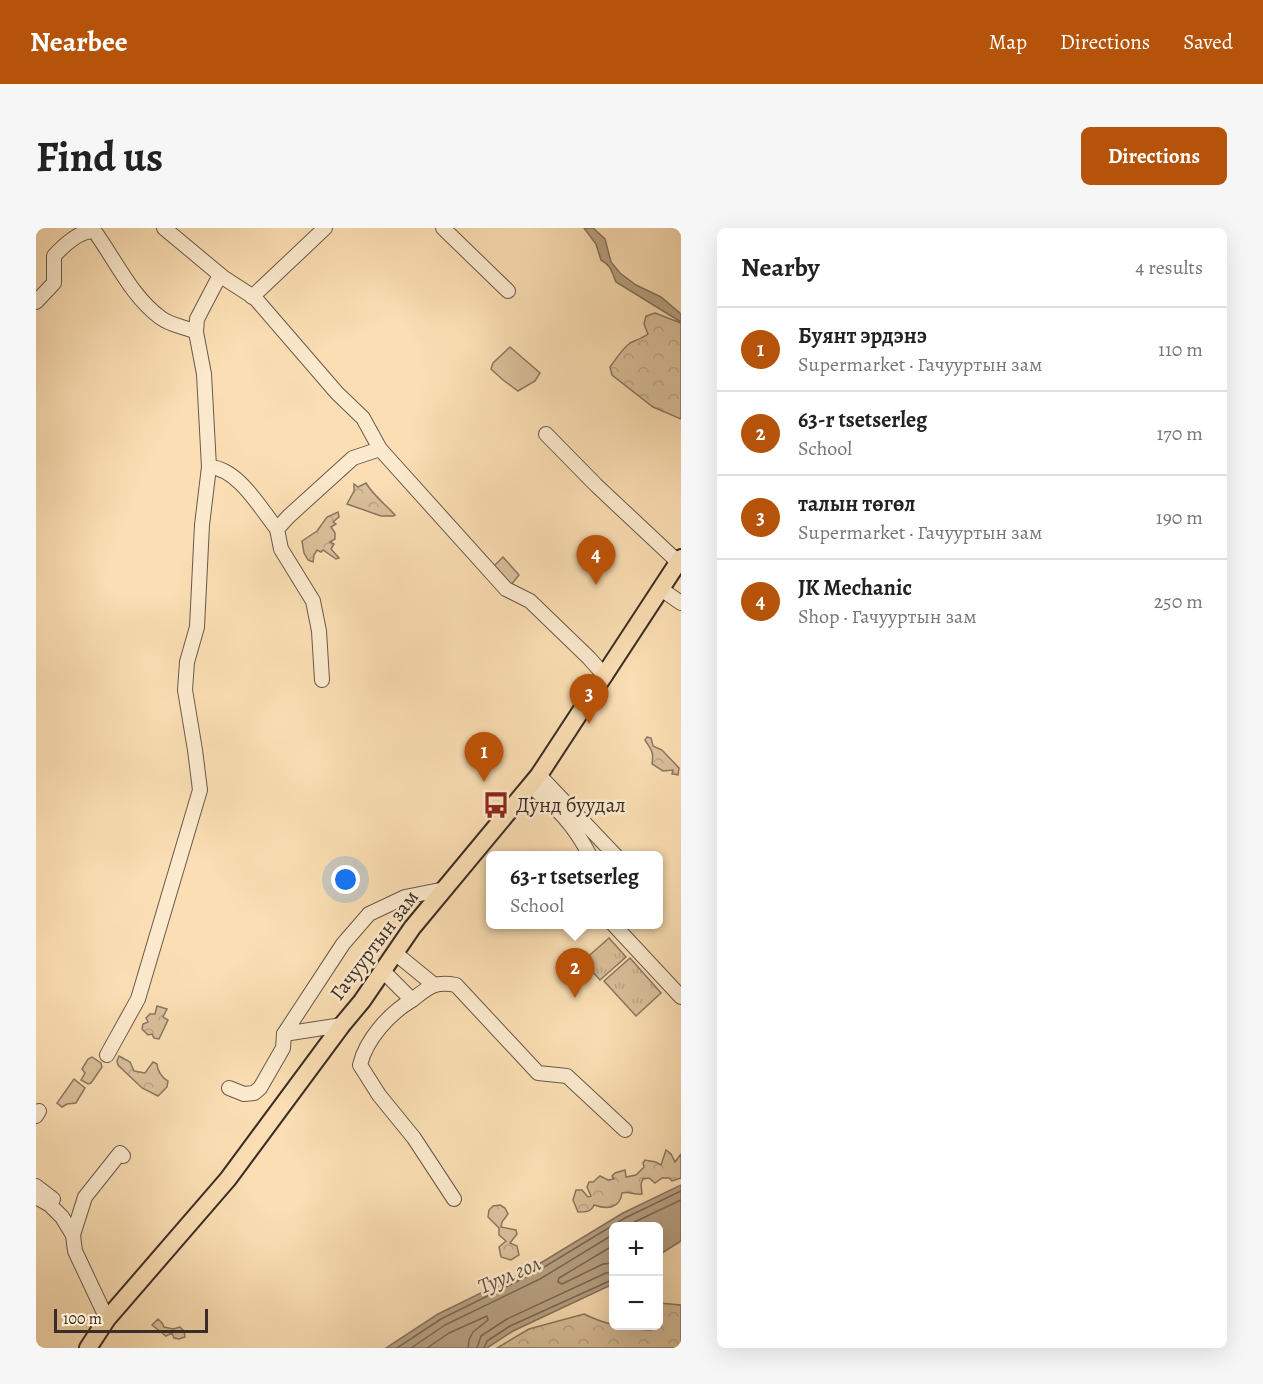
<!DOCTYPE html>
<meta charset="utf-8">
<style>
body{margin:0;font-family:Alegreya,serif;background:#f6f6f6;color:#222}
.controls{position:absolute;right:18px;bottom:18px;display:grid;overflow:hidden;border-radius:9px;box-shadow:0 6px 24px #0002}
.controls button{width:54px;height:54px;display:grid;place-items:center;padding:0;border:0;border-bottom:2px solid #e0e0e0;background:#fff;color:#222;font:30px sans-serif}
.scale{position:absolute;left:18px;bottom:15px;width:154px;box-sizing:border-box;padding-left:6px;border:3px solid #3a2d27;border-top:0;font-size:16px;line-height:21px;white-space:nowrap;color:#3a2d27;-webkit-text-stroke:4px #fceace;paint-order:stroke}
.you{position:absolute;left:310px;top:652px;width:21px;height:21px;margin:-15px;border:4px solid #fff;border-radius:50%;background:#1a73e8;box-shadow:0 0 0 9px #1a73e833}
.badge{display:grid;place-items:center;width:39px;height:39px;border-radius:50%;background:#b45309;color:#fff;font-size:20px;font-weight:700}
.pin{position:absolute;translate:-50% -50px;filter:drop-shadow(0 2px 3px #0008)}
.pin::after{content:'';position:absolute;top:32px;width:21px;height:18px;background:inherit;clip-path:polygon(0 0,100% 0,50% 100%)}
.popup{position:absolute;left:450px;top:623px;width:177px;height:78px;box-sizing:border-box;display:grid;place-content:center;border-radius:9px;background:#fff;filter:drop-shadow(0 2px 4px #0005);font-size:20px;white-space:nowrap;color:#767676}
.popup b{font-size:22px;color:#222}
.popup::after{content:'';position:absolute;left:50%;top:100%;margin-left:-12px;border:12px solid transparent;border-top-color:#fff}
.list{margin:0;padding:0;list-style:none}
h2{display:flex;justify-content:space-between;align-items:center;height:78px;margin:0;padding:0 24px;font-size:26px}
h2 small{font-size:20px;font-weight:400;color:#767676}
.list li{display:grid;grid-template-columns:39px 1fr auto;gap:18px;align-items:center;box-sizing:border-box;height:84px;padding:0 24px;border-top:2px solid #e0e0e0}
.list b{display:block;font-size:22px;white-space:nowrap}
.list p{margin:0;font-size:20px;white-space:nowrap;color:#767676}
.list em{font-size:20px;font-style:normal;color:#767676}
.map{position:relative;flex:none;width:645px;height:1120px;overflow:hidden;border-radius:9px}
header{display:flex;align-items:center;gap:36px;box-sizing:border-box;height:84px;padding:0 30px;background:#b45309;color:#fff}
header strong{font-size:28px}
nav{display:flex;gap:33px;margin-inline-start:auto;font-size:21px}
.intro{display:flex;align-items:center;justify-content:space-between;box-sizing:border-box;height:144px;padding:0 36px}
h1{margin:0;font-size:42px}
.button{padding:15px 27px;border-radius:9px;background:#b45309;color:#fff;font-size:21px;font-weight:700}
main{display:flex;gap:36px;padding:0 36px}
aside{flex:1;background:#fff;border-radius:9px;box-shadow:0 6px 24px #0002}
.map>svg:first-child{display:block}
.green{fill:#dac09b;stroke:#8a7661;stroke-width:1.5}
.forest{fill:url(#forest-crowns);stroke:#8a7661;stroke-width:1.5}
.park{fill:url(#park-tufts);stroke:#8a7661;stroke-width:1.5}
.water{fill:#b9a283;stroke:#86735e;stroke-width:1.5}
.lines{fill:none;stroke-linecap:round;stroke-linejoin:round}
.shore{stroke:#7a6855;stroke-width:1.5}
.minor-casing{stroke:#6a594a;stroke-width:16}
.major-casing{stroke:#3a2d27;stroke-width:20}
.minor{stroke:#fceace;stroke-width:14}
.major{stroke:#fbdeb3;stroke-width:16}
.labels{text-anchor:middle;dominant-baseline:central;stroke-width:5;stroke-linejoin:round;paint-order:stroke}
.poi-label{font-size:21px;fill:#3a2d27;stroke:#fceace;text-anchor:start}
.street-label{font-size:21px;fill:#3a2d27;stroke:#fceace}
.water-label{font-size:22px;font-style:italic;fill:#605043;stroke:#fceace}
</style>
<header>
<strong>Nearbee</strong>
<nav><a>Map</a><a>Directions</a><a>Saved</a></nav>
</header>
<div class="intro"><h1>Find us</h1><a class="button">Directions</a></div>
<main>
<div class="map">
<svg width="645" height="1120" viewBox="0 0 645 1120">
<defs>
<pattern id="forest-crowns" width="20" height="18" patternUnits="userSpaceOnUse" patternTransform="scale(1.5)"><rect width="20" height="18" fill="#dac09b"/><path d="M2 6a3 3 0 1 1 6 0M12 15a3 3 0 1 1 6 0" fill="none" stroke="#bca586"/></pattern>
<pattern id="park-tufts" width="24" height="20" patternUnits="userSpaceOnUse" patternTransform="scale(1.5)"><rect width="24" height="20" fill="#dac09b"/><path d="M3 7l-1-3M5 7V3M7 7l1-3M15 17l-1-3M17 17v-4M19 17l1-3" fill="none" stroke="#bca586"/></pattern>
</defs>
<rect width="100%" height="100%" fill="#fbdeb3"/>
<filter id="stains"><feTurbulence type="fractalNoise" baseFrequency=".00333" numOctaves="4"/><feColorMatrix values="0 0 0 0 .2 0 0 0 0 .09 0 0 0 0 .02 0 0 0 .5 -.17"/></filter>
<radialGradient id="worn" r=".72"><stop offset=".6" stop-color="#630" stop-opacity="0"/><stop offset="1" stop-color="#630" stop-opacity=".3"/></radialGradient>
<g class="green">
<polygon points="474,119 504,145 499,153 482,163 467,152 455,141 457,135"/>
<polygon points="467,329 483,347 475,357 457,339"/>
<polygon points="56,829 65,835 66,839 55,855 52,856 45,852 49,845 46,841 52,831"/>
</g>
<g class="forest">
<path d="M 619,85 L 645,95 L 645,191 L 617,179 L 576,147 L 574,139 C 580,131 586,121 594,115 C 600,112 607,110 612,106 L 608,96 L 610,88 Z"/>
<path d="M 330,255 C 337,267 349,276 359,287 L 357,288 L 345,288 L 311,276 L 318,263 L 318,256 L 322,259 Z"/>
<polygon points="302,284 303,289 297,294 300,296 295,299 299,305 299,311 294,314 298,316 295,321 303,330 300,331 287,322 285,324 281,322 278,327 277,334 272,332 268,325 266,313 281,303 291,289"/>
<path d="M 611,509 L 615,510 L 617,518 L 626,522 L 643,540 L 642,547 L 636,546 L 637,542 L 627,543 L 616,536 C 618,523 615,522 609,512 Z"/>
<polygon points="121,778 131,781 127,789 132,792 123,811 118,810 116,806 112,807 106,801 107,796 112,794 110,790 114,786 119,786"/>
<path d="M 83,828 L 94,834 L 98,843 L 109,845 L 117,834 L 121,836 C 121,842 126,850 132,853 L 131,859 L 122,868 L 106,860 L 82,837 L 81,833 Z"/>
<path d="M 630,922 L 635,926 L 639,934 L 645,926 L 645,950 L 636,953 L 633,950 L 626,950 L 619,955 L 613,950 L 607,951 L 605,956 L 606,966 C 598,967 593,963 586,965 C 584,980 572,982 558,977 C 555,984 550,984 542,984 L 537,972 L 540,962 L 546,962 L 552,969 L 555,968 L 551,959 L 553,954 L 557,954 L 564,948 L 572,952 L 578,951 L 576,948 L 579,945 L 589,942 L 590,949 L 600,947 L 608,939 L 607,935 L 609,932 L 620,934 L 625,937 Z"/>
<polygon points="464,977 469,980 472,986 466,994 465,999 480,1002 481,1006 474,1015 481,1018 483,1027 475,1032 465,1029 463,1019 470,1013 463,1007 463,1000 452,989 453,982 457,978"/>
<path d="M 623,1075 L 645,1077 L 645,1120 L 461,1120 L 493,1101 L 548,1086 C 570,1097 590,1101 615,1102 L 613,1098 L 622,1098 Z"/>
<polygon points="122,1091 126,1095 128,1099 137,1101 144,1099 148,1103 149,1109 143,1111 138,1110 136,1105 130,1108 116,1097"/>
</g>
<g class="park">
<polygon points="573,710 590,729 564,752 547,733"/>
<polygon points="594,730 625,765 600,788 568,753"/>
<polygon points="38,851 49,860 40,875 31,876 26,879 21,875"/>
</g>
<g class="water">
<path d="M 548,0 L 557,0 L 569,11 L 575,34 L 584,45 L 600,57 L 625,69 L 645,86 L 645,94 L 580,54 C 576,45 576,38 565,32 L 560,16 Z"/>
<polygon points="645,957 645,1013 623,1027 622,998 578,998 577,1056 477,1103 451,1120 350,1120 402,1086 498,1039 587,985"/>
</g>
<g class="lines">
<g class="shore">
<polyline points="590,998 645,972"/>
<polyline points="578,1017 523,1050 522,1054 526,1056 567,1036 578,1035"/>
<polyline points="361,1120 405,1091 500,1044 589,990 645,963"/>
<polyline points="375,1120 409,1097 504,1051 578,1006"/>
<polyline points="391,1120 413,1105 451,1088 452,1092 437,1104 433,1112 432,1120"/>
<polyline points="441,1120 445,1108 471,1091 570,1045 578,1044"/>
<polyline points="448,1120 451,1113 474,1098 578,1051"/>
</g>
<defs>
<g id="minor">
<polyline points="128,0 188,50 219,70 301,165 327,190 344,221 470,361 494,373 553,430 569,448"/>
<polyline points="407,0 472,63"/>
<polyline points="216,69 289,0"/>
<path d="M 0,74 L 18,55 L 18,28 C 27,18 46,0 59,4 C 80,33 96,69 125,90 C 134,97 149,99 160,104"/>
<polyline points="510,206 560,257 642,334"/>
<path d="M 173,239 C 202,240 224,280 241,301"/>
<polyline points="625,361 645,375"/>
<polyline points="286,452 283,403 277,373 245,321 241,301 253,288 317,230 344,221"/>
<polyline points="503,547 580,628"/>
<path d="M 494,558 C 520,578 539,598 554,628"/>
<polyline points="577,696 645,769"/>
<polyline points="359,725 397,756"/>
<path d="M 347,743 L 376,772 C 354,785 330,811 324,837 L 343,867 L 378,910 L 418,971"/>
<path d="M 376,772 C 393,759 398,753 420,757 L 502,845 L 531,848 L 589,902"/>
<polyline points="306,797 248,806 307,716 333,686 369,669 409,661"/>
<polyline points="71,827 102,771 164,562 159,522 149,462 151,434 161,399 166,297 173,239 168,146 160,104 161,91 184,47"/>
<polyline points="193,860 208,866 218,865 224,860 247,820 248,806"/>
<polyline points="0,888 3,883"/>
<polyline points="0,958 17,971"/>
<polyline points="0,969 14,977 26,989 37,1007 39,1023 71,1091"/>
<polyline points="37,1007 49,969 84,925 87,928"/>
</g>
<polyline id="major" points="52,1120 71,1091 192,951 306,797 326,773 376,700 503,547 645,330"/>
</defs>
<use href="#minor" class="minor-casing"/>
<use href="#major" class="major-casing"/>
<use href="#minor" class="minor"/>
<use href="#major" class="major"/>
</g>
<defs>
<symbol id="bus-bare" viewBox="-9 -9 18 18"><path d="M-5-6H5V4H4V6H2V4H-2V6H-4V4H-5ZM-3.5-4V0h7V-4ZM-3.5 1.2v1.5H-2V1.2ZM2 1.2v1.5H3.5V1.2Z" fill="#8f2418" stroke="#fceace" stroke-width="2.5" paint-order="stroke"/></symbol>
</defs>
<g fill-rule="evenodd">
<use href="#bus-bare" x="441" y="558" width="38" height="38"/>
</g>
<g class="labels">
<g class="poi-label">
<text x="480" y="577">Дунд буудал</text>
</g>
<g class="street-label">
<text transform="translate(338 717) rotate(-53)">Гачууртын зам</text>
</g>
<g class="water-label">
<text transform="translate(473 1047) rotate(-23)">Туул гол</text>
</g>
</g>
<rect width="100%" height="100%" filter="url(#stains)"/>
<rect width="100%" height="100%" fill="url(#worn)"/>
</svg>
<div class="controls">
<button>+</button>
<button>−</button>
</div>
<div class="scale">100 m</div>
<div class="you"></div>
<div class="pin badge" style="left:448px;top:554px">1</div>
<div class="pin badge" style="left:539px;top:770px">2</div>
<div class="popup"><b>63-r tsetserleg</b>School</div>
<div class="pin badge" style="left:553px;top:496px">3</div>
<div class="pin badge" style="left:560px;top:357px">4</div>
</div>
<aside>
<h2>Nearby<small>4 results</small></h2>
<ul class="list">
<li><span class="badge">1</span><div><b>Буянт эрдэнэ</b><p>Supermarket · Гачууртын зам</p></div><em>110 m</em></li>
<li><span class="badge">2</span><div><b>63-r tsetserleg</b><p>School</p></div><em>170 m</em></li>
<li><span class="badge">3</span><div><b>талын төгөл</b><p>Supermarket · Гачууртын зам</p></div><em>190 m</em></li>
<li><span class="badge">4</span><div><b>JK Mechanic</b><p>Shop · Гачууртын зам</p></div><em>250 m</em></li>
</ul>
</aside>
</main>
